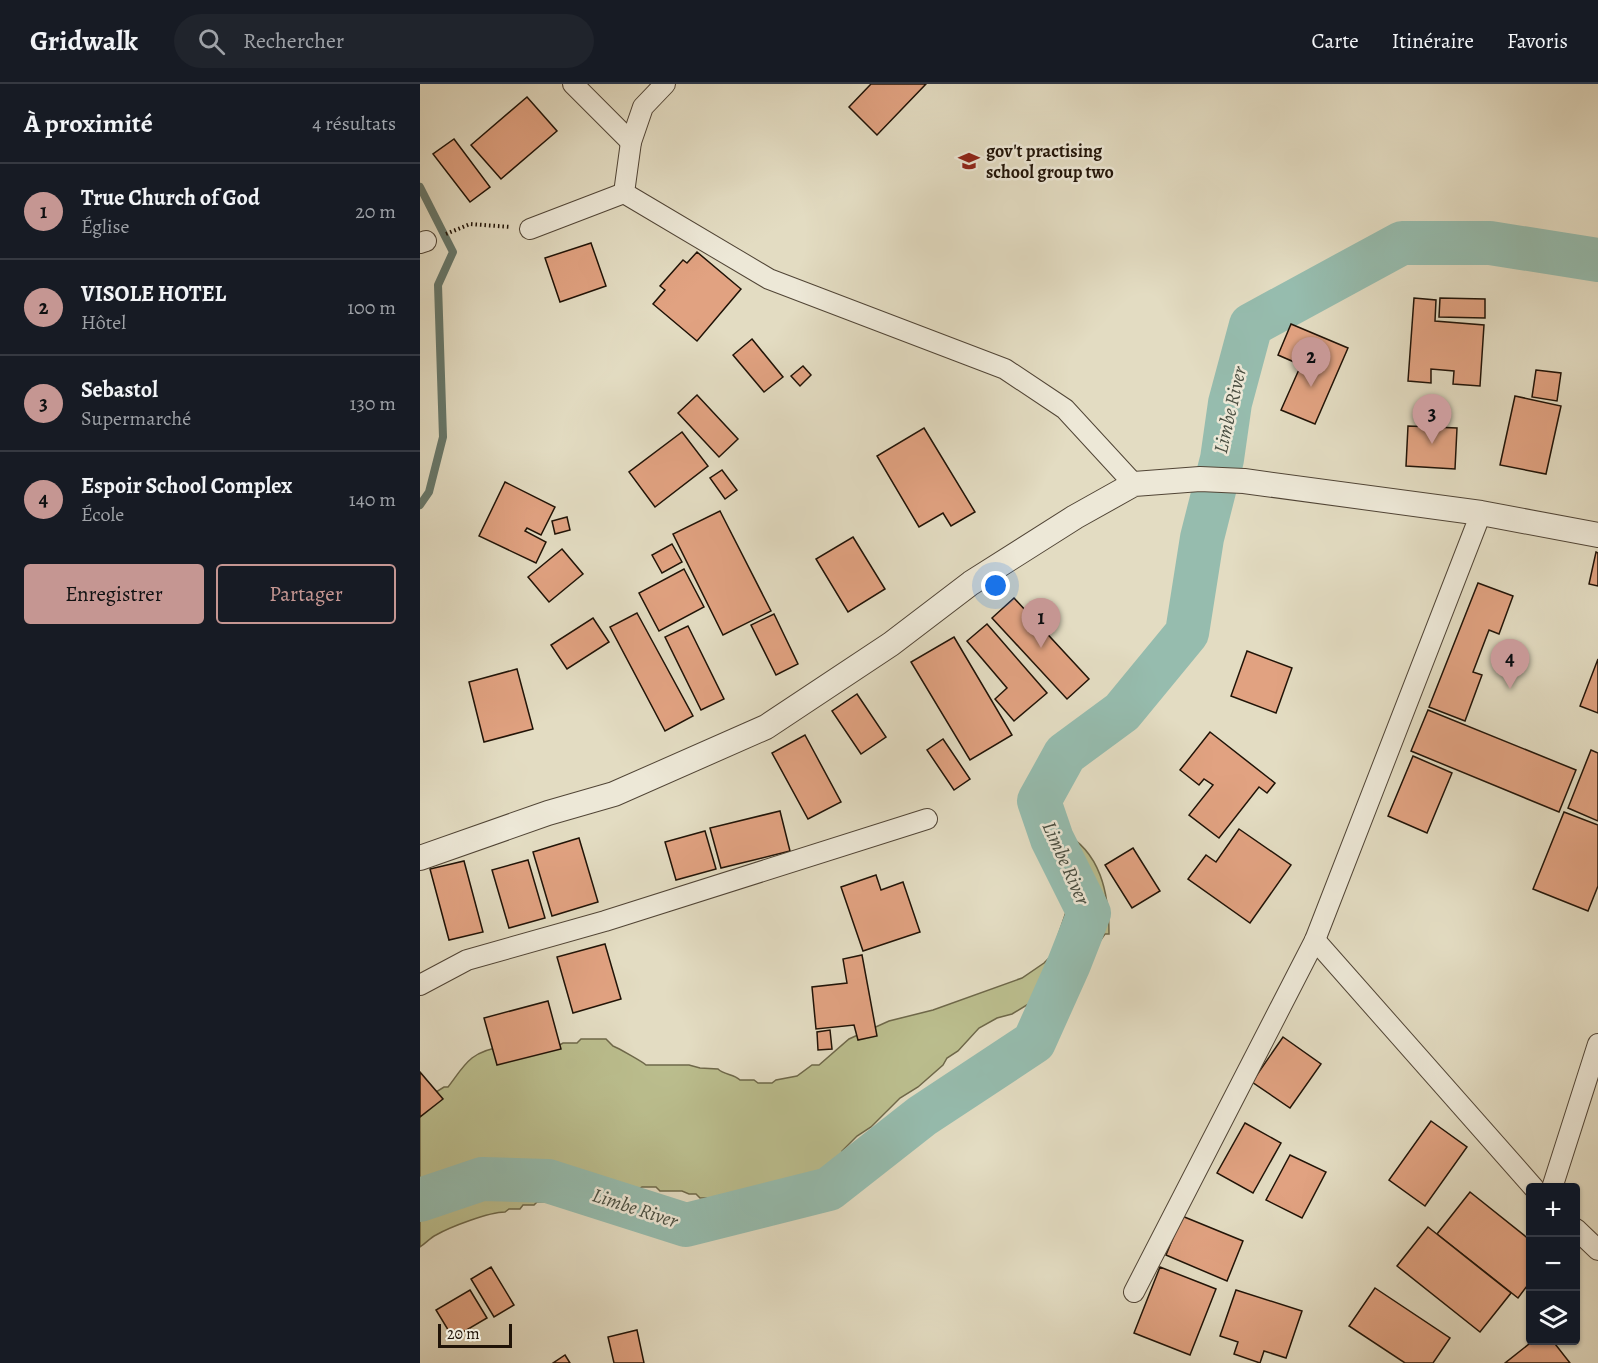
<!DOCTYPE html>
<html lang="fr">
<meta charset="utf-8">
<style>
body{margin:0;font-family:Alegreya,serif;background:#20242c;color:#f1f3f6}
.controls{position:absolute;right:18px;bottom:18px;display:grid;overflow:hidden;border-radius:6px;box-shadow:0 2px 4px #0004}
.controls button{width:54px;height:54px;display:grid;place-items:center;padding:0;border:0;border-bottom:2px solid #363941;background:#171b24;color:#f1f3f6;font:30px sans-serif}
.scale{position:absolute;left:18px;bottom:15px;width:74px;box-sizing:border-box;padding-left:6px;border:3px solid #201307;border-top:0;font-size:16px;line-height:21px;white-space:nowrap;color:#201307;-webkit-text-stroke:4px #ede8d7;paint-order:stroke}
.you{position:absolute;left:576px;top:502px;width:21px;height:21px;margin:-15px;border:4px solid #fff;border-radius:50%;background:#1a73e8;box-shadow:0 0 0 9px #1a73e833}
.badge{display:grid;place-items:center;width:39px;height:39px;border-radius:50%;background:#c59692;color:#111;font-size:20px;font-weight:700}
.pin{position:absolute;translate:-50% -50px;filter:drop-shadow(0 2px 3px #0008)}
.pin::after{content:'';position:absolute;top:32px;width:21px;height:18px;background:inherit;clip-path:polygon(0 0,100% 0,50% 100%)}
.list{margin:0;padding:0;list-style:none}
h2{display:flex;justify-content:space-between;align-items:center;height:78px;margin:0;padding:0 24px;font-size:26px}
h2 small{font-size:20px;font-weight:400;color:#9ea1a6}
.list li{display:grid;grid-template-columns:39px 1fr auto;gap:18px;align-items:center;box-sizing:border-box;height:96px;padding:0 24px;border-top:2px solid #363941}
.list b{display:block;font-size:22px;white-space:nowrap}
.list p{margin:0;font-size:20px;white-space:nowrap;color:#9ea1a6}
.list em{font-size:20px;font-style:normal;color:#9ea1a6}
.actions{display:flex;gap:12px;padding:18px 24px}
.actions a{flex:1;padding:14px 0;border:2px solid #c59692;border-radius:6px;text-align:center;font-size:21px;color:#c59692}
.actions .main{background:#c59692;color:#111}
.icon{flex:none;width:33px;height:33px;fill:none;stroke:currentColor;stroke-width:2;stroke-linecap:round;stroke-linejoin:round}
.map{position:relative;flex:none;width:1178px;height:1279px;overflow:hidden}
header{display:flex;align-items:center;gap:36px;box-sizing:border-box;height:84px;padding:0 30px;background:#171b24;border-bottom:2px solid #363941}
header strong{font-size:28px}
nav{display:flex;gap:33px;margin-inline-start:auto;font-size:21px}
.search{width:420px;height:54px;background:#20242c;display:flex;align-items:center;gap:15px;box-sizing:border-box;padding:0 21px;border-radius:33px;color:#9ea1a6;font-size:22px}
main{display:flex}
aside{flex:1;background:#171b24}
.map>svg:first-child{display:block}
.green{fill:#bbbe8e;stroke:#6e684a;stroke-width:1.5}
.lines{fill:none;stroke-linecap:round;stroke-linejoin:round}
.stream{stroke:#67786b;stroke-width:8}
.river{stroke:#96bcae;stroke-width:44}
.building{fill:#e1a281;stroke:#201307;stroke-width:1.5}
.minor-casing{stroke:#514536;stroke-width:22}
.tertiary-casing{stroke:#514536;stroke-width:26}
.path{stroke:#201307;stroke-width:4;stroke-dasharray:1.5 3;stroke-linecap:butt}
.minor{stroke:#ede8d7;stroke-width:20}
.tertiary{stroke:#ede8d7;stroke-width:24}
.labels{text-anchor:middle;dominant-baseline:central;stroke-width:5;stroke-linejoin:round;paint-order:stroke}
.poi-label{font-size:18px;font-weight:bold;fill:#201307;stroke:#ede8d7;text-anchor:start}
.water-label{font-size:20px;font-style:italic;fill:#494e41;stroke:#ede8d7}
</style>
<header>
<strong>Gridwalk</strong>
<div class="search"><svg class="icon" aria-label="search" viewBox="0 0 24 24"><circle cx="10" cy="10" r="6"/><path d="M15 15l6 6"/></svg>Rechercher</div>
<nav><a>Carte</a><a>Itinéraire</a><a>Favoris</a></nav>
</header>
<main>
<aside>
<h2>À proximité<small>4 résultats</small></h2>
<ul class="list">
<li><span class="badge">1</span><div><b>True Church of God</b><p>Église</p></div><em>20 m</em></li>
<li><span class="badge">2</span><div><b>VISOLE HOTEL</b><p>Hôtel</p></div><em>100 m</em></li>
<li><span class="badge">3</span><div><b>Sebastol</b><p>Supermarché</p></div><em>130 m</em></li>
<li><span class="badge">4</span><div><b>Espoir School Complex</b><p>École</p></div><em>140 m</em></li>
</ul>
<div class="actions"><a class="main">Enregistrer</a><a>Partager</a></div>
</aside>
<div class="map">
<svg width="1178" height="1279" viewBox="0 0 1178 1279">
<rect width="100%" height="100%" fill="#e3dcc2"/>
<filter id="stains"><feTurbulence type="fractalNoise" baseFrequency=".00333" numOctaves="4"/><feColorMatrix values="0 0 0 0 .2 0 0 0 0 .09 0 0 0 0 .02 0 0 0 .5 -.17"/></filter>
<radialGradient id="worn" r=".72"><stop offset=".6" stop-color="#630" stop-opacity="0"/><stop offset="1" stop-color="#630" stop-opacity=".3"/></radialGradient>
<path class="green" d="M 642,748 C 681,767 689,810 689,850 L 685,850 L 675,864 L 671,879 L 667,883 L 664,894 L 657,901 L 646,908 L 628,915 L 610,919 L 592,930 L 577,934 L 559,944 L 538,967 L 527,974 L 523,981 L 498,1003 L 480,1014 L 451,1043 L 437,1052 L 422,1067 L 421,1074 L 406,1088 L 402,1089 C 378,1114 359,1125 324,1125 C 315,1125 304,1124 298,1118 L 290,1118 L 287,1114 L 280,1114 L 276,1110 L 269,1110 L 262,1107 L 240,1107 L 236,1103 L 222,1103 L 215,1107 L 183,1107 L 179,1110 C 158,1110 139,1118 117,1118 L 114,1121 L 103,1121 L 100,1125 L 89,1125 L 85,1128 C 69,1128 30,1143 16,1151 C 10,1154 6,1159 0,1163 L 0,1018 L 24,1003 L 28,1003 C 36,993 42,982 52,974 C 75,957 108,963 136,963 L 143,959 L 157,959 L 161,955 L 186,955 L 193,962 C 198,964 223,978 226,981 L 269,981 L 280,984 L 298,985 C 304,991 314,990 320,996 L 334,996 L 338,999 L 352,999 L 356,996 L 377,992 L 392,981 L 399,981 L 429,955 L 469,937 L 513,926 L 602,894 L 624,879 L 631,872 L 646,828 L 646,810 L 642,806 L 642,799 C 630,787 624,776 624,759 Z"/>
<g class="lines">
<polyline class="stream" points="0,103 33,168 18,201 23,353 9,408 0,421"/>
<polyline class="river" points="0,1116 62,1095 128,1097 266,1141 409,1105 502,1032 614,958 649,880 669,829 632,755 619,717 645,670 702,628 767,549 782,454 802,375 810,319 831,241 982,159 1070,159 1178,176"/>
</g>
<g class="building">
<polygon points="451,0 506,0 457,51 429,23"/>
<polygon points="107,13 137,47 81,95 51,61"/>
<polygon points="34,55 70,103 50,118 13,70"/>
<polygon points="171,159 186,202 140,218 125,174"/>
<polygon points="277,168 321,205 277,257 233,220 245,206 240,202 263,176 267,179"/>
<polygon points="994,214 1016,216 1015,237 1064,241 1060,302 1033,300 1034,287 1011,285 1011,299 988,297"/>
<polygon points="1020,214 1065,215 1065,234 1019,233"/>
<polygon points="871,240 928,264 895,340 861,326 881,281 858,271"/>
<polygon points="332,255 363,293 344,308 313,271"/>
<polygon points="383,282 391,291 380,302 371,292"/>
<polygon points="1116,286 1141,289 1137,317 1112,313"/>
<polygon points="277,311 318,355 299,373 258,329"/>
<polygon points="1095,312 1141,322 1126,390 1080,381"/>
<polygon points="988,342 1037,344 1035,385 986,382"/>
<polygon points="504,344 555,428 531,442 523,429 499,443 457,372"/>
<polygon points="262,348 288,382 235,423 209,388"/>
<polygon points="302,386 317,406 305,415 290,394"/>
<polygon points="85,398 135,423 121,451 107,444 105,447 126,458 116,479 59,452"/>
<polygon points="300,427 351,527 303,551 253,450"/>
<polygon points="147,433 150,446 135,450 132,437"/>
<polygon points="433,453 465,505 428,528 396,475"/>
<polygon points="252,460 262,478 242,489 232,471"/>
<polygon points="142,465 163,490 129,518 108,493"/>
<polygon points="1176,468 1178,469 1178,502 1169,500"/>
<polygon points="264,485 284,523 239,547 219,509"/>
<polygon points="1058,499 1093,512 1079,550 1069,546 1053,588 1062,591 1045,637 1009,623"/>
<polygon points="594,514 669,595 647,615 572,534"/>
<polygon points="217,529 273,632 245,647 190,543"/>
<polygon points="354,530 378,580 356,591 331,541"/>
<polygon points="173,534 189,558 147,585 131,561"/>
<polygon points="567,540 627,609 594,637 575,615 587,604 547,557"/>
<polygon points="268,542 304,615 281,626 245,553"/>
<polygon points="534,553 592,651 550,676 491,578"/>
<polygon points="827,567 872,584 856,629 811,612"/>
<polygon points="1178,575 1178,629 1160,622"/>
<polygon points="97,585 113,645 64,658 49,598"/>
<polygon points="437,610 466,653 441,670 412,627"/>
<polygon points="1008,626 1156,686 1139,728 991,667"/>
<polygon points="790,648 855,699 847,709 839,703 799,754 769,731 793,701 784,695 779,701 760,686"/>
<polygon points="385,651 421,718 388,735 352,669"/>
<polygon points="523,655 550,695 534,706 507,666"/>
<polygon points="1171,666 1178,669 1178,737 1148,724"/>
<polygon points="993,672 1032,689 1007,749 968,732"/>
<polygon points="360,727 370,767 301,784 290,744"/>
<polygon points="1144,728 1178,741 1178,802 1168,827 1113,805"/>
<polygon points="819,745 871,781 830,839 768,795 786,771 796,778"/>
<polygon points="285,747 296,785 256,796 245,758"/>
<polygon points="159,754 178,818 132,832 113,768"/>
<polygon points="713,764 740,807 712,824 685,781"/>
<polygon points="108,776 125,834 89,844 72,786"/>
<polygon points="44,777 63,848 29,856 10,785"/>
<polygon points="456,791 461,806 483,798 500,848 443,867 421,803"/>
<polygon points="185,860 201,915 153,929 137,873"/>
<polygon points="442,871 457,952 438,956 434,941 396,945 392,903 427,899 423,875"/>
<polygon points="128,917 141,965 77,981 64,934"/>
<polygon points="410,946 412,965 398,966 397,948"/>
<polygon points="863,953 901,980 870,1024 832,998"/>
<polygon points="0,988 23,1015 0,1033"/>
<polygon points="1011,1037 1047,1063 1005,1122 969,1096"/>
<polygon points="825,1039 861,1059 833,1109 797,1089"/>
<polygon points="870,1071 906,1088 882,1134 846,1116"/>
<polygon points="1050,1108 1110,1156 1110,1198 1098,1214 1017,1150"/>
<polygon points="762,1132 823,1157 807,1197 746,1171"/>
<polygon points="1008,1143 1091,1209 1060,1248 977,1182"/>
<polygon points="71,1183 94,1221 74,1233 51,1195"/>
<polygon points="740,1183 796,1205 770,1271 714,1249"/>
<polygon points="955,1204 1030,1254 1013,1279 985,1279 929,1242"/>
<polygon points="50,1206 67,1234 33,1254 16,1226"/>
<polygon points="816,1206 882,1227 866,1274 844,1267 840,1279 814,1270 818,1258 800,1252"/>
<polygon points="217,1246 224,1279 194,1279 188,1253"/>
<polygon points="1114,1256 1132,1256 1150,1279 1085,1279"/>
<polygon points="145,1271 150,1279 133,1279"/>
</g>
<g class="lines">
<defs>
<g id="minor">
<polyline points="153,0 211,58"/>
<polyline points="245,0 223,23 211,58 204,109 349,195 585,285 645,325 714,400"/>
<polyline points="110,145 204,109"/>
<polyline points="0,159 6,157"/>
<polyline points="895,856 1114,1104"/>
<polyline points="0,901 47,876 185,837 507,735"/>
<polyline points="1132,1104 1178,960"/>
<polyline points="1156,1145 1178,1166"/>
<polyline points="714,1208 895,856 1061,429"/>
</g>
<polyline id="tertiary" points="0,774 128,729 194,710 346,643 471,560 551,499 655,433 714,400 780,395 824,397 1061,429 1178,451"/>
</defs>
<use href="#minor" class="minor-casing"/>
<use href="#tertiary" class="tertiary-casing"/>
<polyline class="path" points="26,150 50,140 91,143"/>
<use href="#minor" class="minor"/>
<use href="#tertiary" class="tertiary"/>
</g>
<defs>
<symbol id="school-bare" viewBox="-9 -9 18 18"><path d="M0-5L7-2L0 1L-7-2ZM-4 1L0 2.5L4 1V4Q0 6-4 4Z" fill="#8f2418" stroke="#ede8d7" stroke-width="2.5" paint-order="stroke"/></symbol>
</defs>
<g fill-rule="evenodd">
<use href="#school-bare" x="534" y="62" width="30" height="30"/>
</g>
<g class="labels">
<g class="poi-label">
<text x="566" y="67">gov't practising<tspan x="566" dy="21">school group two</tspan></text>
</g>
<g class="water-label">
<text transform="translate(810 326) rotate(-77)">Limbe River</text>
<text transform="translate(646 779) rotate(66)">Limbe River</text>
<text transform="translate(215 1124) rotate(18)">Limbe River</text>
</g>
</g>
<rect width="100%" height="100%" filter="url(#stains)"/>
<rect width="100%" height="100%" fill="url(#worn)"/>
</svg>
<div class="controls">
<button>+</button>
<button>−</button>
<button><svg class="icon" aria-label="layers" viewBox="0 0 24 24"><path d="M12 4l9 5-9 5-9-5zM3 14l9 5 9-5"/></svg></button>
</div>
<div class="scale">20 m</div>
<div class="you"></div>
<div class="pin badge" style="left:621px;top:564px">1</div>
<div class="pin badge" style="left:891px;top:303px">2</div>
<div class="pin badge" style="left:1012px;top:360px">3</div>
<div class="pin badge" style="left:1090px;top:605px">4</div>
</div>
</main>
